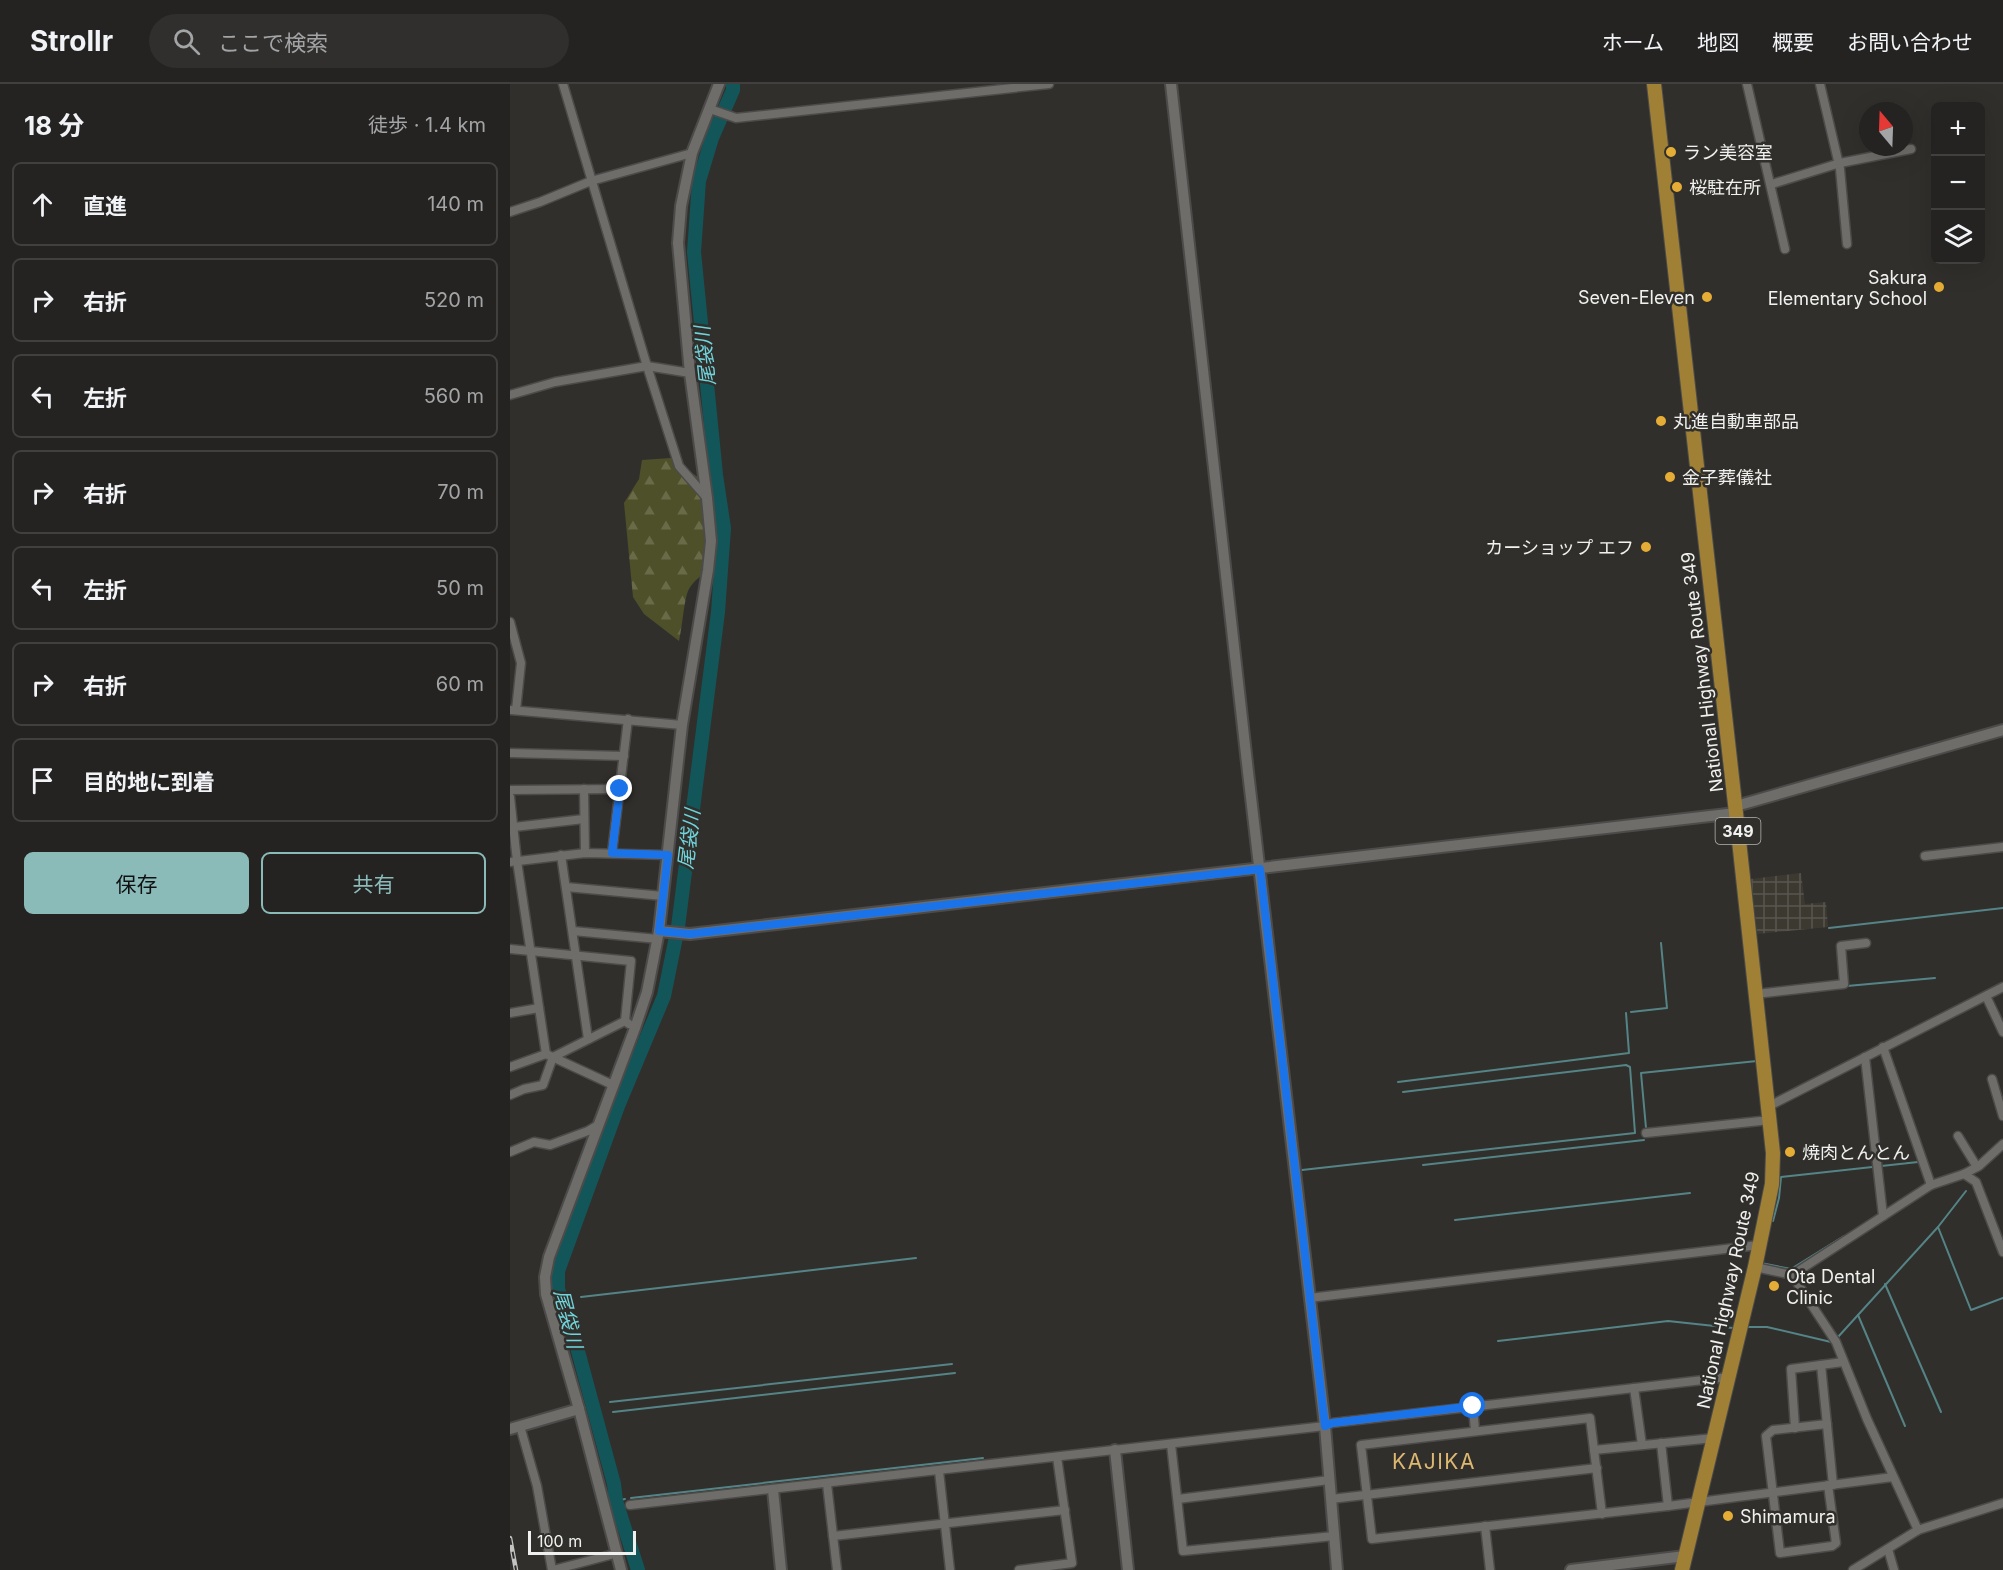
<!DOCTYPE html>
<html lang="ja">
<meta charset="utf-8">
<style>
body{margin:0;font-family:Inter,"Noto Sans JP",sans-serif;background:#302f2e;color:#f1f3f6}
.controls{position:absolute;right:18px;top:18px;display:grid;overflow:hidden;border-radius:9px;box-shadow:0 6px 24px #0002}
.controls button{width:54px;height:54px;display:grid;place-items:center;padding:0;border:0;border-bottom:2px solid #41403f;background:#242321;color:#f1f3f6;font:30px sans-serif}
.compass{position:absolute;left:1349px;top:18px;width:54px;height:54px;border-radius:50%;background:#242321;box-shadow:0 6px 24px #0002;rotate:341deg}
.scale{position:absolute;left:18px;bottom:15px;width:108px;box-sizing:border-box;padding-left:6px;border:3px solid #f0f0ee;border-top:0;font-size:16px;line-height:21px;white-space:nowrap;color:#f0f0ee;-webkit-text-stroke:4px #302f2c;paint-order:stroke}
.stop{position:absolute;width:18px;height:18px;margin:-14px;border:4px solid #1a73e8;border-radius:50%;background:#fff}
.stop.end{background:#1a73e8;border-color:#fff;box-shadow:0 2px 6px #0008}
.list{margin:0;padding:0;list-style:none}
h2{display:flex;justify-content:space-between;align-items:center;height:78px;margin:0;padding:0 24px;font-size:26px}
h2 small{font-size:20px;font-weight:400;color:#a3a4a5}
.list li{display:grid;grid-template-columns:39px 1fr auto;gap:18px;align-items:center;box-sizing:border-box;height:84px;margin:0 12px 12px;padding:0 12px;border:2px solid #41403f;border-radius:9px}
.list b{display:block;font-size:22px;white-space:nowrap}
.list em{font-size:20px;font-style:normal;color:#a3a4a5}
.actions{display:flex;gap:12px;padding:18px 24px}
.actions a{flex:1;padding:14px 0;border:2px solid #8bbbb9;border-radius:9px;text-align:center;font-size:21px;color:#8bbbb9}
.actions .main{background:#8bbbb9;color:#111}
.icon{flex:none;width:33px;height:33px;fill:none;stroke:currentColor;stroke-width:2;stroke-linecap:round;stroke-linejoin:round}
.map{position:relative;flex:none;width:1493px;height:1486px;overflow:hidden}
header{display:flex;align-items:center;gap:36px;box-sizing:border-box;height:84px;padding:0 30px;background:#242321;border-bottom:2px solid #41403f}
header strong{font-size:28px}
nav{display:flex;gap:33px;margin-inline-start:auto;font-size:21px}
.search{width:420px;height:54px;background:#302f2e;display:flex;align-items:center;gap:15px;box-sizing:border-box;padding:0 21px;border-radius:33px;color:#a3a4a5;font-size:22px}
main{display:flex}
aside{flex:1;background:#242321}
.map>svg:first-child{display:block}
.industrial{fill:url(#industrial-grid)}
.forest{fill:url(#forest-firs)}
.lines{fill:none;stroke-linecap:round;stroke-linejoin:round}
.stream{stroke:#558486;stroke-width:2}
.river{stroke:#13565a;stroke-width:14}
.minor-casing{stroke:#4c4b49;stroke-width:11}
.tertiary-casing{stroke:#4c4b49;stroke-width:14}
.trunk-casing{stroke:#4c4b49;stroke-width:16}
.minor{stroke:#6e6d6a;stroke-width:8}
.tertiary{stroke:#6e6d6a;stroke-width:10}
.trunk{stroke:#a08035;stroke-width:14}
.rail-casing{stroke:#c4c4c2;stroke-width:4.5}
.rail{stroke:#302f2c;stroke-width:2;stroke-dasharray:7;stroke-linecap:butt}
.route{stroke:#1a73e8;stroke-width:8}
.poi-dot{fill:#e5ad35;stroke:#302f2c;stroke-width:2}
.labels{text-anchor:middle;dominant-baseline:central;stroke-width:5;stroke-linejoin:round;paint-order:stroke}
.shield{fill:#302f2c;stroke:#b6b6b4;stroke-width:1.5}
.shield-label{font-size:16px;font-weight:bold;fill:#f0f0ee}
.poi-label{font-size:18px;fill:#f0f0ee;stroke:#302f2c;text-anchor:start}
.street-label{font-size:18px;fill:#f0f0ee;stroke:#302f2c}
.water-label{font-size:20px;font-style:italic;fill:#70d4da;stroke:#302f2c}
.quarter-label{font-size:21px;letter-spacing:1.5px;fill:#deb871;stroke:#302f2c}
</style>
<header>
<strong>Strollr</strong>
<div class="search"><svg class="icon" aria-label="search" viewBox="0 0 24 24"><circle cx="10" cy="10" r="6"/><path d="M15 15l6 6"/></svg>ここで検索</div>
<nav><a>ホーム</a><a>地図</a><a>概要</a><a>お問い合わせ</a></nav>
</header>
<main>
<aside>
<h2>18 分<small>徒歩 · 1.4 km</small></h2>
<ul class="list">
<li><svg class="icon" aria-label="ahead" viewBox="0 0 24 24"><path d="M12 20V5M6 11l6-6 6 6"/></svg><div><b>直進</b></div><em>140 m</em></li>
<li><svg class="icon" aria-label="right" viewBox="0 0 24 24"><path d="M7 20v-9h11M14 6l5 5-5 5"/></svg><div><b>右折</b></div><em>520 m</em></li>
<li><svg class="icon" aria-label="left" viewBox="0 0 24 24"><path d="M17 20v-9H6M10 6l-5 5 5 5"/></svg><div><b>左折</b></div><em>560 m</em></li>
<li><svg class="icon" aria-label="right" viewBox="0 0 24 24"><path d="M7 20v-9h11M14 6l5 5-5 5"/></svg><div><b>右折</b></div><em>70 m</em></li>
<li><svg class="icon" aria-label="left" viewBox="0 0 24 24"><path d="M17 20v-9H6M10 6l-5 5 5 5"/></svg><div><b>左折</b></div><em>50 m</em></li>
<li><svg class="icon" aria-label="right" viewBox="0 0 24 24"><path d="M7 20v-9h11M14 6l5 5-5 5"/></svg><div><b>右折</b></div><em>60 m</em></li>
<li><svg class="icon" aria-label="arrive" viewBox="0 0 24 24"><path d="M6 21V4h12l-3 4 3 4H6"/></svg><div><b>目的地に到着</b></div></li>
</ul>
<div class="actions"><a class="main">保存</a><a>共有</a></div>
</aside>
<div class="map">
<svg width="1493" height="1486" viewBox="0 0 1493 1486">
<defs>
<pattern id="industrial-grid" width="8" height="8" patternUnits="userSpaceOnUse" patternTransform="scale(1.5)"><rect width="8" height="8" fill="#3c3931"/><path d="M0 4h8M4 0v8" fill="none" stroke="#58564f"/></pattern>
<pattern id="forest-firs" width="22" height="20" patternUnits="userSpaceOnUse" patternTransform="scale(1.5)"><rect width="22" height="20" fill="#4e5029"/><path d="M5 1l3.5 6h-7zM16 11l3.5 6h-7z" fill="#686a48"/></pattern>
</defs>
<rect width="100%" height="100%" fill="#302f2c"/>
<polygon class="industrial" points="1291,789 1295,820 1316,818 1318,843 1247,850 1241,795"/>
<path class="forest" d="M 161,374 C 174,384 191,393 201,406 C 215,423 226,456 212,475 C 203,486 186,491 178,507 C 174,517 172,545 169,557 L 134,530 L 123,513 L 114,419 L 129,395 L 132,376 Z"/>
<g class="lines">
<g class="stream">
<polyline points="1319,844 1493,824"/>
<polyline points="1337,902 1425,894"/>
<polyline points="1121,928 1157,924 1151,859"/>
<polyline points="888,998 1119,969 1116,929"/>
<polyline points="1136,1044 1131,989 1247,977"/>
<polyline points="913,1081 1134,1056"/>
<polyline points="792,1086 1125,1049 1120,983 1116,981 893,1008"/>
<polyline points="945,1136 1180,1109"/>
<polyline points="1263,1137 1269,1114 1271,1093 1408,1078"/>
<polyline points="1428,1143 1461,1226 1493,1214"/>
<polyline points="1251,1179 1281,1185 1334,1152"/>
<polyline points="1375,1200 1431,1328"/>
<polyline points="71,1213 406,1174"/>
<polyline points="1348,1231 1395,1342"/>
<polyline points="1238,1243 1257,1243 1321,1258"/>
<polyline points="1328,1253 1428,1143 1456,1107"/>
<polyline points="988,1257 1158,1237 1223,1244"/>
<polyline points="100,1318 442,1280"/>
<polyline points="103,1328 445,1289"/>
<polyline points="121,1414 473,1374"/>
<polyline points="106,1417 115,1415"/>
</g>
<polyline class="river" points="128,1486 106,1417 104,1400 65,1256 48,1205 48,1187 108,1022 154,912 168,843 208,528 214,444 206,391 184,168 189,97 202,54 223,6 223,0"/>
<defs>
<g id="minor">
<polyline points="53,0 137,282 169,382 197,414"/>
<polyline points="1237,0 1275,165"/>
<polyline points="1310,0 1330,85 1337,160"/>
<polyline points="200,25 226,34 539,0"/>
<polyline points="1262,100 1330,79 1401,65"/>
<polyline points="0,128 30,118 81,97 182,69"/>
<polyline points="0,311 45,298 137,282 180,289"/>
<polyline points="0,538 11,579 6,626"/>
<polyline points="0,626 172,641"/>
<polyline points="0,669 114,672"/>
<polyline points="74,705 75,769"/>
<polyline points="0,706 110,705"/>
<polyline points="0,713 7,777 36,970"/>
<polyline points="4,743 74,735"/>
<polyline points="102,769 118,635"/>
<polyline points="51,771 78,955"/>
<polyline points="1415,772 1493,763"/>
<polyline points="0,778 75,769 158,771"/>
<polyline points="56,803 153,812"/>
<polyline points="63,847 148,855"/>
<polyline points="0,865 121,877 115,937"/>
<polyline points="1246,910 1334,900 1331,862 1356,859"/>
<polyline points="1476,912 1493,948"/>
<polyline points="0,929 29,924"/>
<polyline points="1373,963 1421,1101"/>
<polyline points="1355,973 1373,1132"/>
<polyline points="0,983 36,970 103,1001"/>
<polyline points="1482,995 1493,1032"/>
<polyline points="0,1011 14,1005 33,1001 43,973 115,937 119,940"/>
<polyline points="1259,1022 1493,903"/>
<polyline points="1136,1049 1260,1036"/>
<polyline points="1448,1052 1467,1083"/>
<polyline points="0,1068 24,1058 40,1061 78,1047 88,1041"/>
<polyline points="1454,1090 1466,1098 1493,1168"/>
<polyline points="1245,1183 1282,1191 1421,1101 1454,1090 1469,1082 1493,1060"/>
<polyline points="1282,1191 1326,1258 1357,1335 1408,1446"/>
<polyline points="799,1214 1249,1161"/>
<polyline points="1311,1281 1323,1401"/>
<polyline points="1124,1304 1132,1361"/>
<polyline points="963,1322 965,1347"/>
<polyline points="1317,1340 1263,1346 1256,1352 1270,1469 1322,1462 1326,1459 1318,1401"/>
<polyline points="10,1342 27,1402 42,1486"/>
<polyline points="1285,1344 1281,1285 1333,1278"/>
<polyline points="661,1360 673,1467 824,1452"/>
<polyline points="1084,1366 1204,1354"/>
<polyline points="429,1387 440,1486"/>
<polyline points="317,1400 327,1486"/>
<polyline points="668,1415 819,1396"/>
<polyline points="821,1415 1087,1384"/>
<polyline points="120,1421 815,1342 822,1339 1219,1293"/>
<polyline points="1158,1422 1383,1393"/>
<path d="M 1092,1430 L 1080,1334 L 851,1361 L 862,1455 C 960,1444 1059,1433 1158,1422 L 1151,1359"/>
<polyline points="975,1442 980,1486"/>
<polyline points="323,1452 555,1426"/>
<polyline points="1378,1465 1384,1486"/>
<polyline points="43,1486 108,1469"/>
<polyline points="509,1486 562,1479 547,1373"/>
<polyline points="1343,1486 1408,1446 1493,1419"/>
</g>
<g id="tertiary">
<polyline points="661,0 738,688 815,1342 827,1486"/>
<polyline points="1226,722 1493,646"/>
<polyline points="149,847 180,850 1226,729"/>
<polyline points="0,1345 69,1325"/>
<polyline points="605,1366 618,1486"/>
<polyline points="263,1406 271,1486"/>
<polyline points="111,1486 69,1325 36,1210 35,1193 39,1173 125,944 137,908 149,847 172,641 198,486 201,457 197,414 180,289 168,159 171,122 182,69 209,0"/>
<polyline points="1061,1486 1175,1472"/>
</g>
<polyline id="trunk" points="1144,0 1226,729 1263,1069 1262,1100 1245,1183 1172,1486"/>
</defs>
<use href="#minor" class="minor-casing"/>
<use href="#tertiary" class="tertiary-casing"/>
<use href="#trunk" class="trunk-casing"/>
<use href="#minor" class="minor"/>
<use href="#tertiary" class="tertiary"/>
<use href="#trunk" class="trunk"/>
<defs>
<polyline id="rail" points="0,1454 6,1486"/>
</defs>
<use href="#rail" class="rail-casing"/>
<use href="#rail" class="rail"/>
</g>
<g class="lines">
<polyline class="route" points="110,705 102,769 158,771 149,847 180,850 750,785 815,1342 822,1339 963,1322"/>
</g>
<g class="poi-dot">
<circle cx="1161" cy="68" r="6"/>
<circle cx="1167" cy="103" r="6"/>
<circle cx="1429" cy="203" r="6"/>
<circle cx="1197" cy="213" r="6"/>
<circle cx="1151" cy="337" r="6"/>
<circle cx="1160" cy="393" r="6"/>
<circle cx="1136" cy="463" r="6"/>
<circle cx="1280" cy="1068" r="6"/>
<circle cx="1264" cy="1202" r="6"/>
<circle cx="1218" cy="1432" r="6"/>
</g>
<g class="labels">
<rect class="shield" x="1205.5" y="734" width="45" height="26" rx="4.5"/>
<g class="shield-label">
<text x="1228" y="747">349</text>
</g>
<g class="poi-label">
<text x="1173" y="68">ラン美容室</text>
<text x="1179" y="103">桜駐在所</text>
<text x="1417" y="193" text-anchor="end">Sakura<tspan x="1417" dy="21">Elementary School</tspan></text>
<text x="1185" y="213" text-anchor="end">Seven-Eleven</text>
<text x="1163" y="337">丸進自動車部品</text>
<text x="1172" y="393">金子葬儀社</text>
<text x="1124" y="463" text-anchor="end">カーショップ エフ</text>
<text x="1292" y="1068">焼肉とんとん</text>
<text x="1276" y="1192">Ota Dental<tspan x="1276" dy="21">Clinic</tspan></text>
<text x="1230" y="1432">Shimamura</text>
</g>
<g class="street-label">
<text transform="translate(1192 588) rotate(-97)">National Highway Route 349</text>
<text transform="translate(1218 1206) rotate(-78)">National Highway Route 349</text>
</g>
<g class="water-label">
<text transform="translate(195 272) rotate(-96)">尾袋川</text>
<text transform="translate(179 755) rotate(-83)">尾袋川</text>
<text transform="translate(58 1235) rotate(76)">尾袋川</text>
</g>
<g class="quarter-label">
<text x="924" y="1377">KAJIKA</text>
</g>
</g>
</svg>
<div class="controls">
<button>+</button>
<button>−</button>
<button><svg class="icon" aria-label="layers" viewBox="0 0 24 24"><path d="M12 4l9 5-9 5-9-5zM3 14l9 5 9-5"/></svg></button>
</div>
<svg class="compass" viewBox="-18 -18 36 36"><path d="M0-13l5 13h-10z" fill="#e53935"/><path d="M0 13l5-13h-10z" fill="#a3a4a5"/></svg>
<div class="scale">100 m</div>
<div class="stop" style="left:963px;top:1322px"></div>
<div class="stop end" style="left:110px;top:705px"></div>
</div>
</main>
